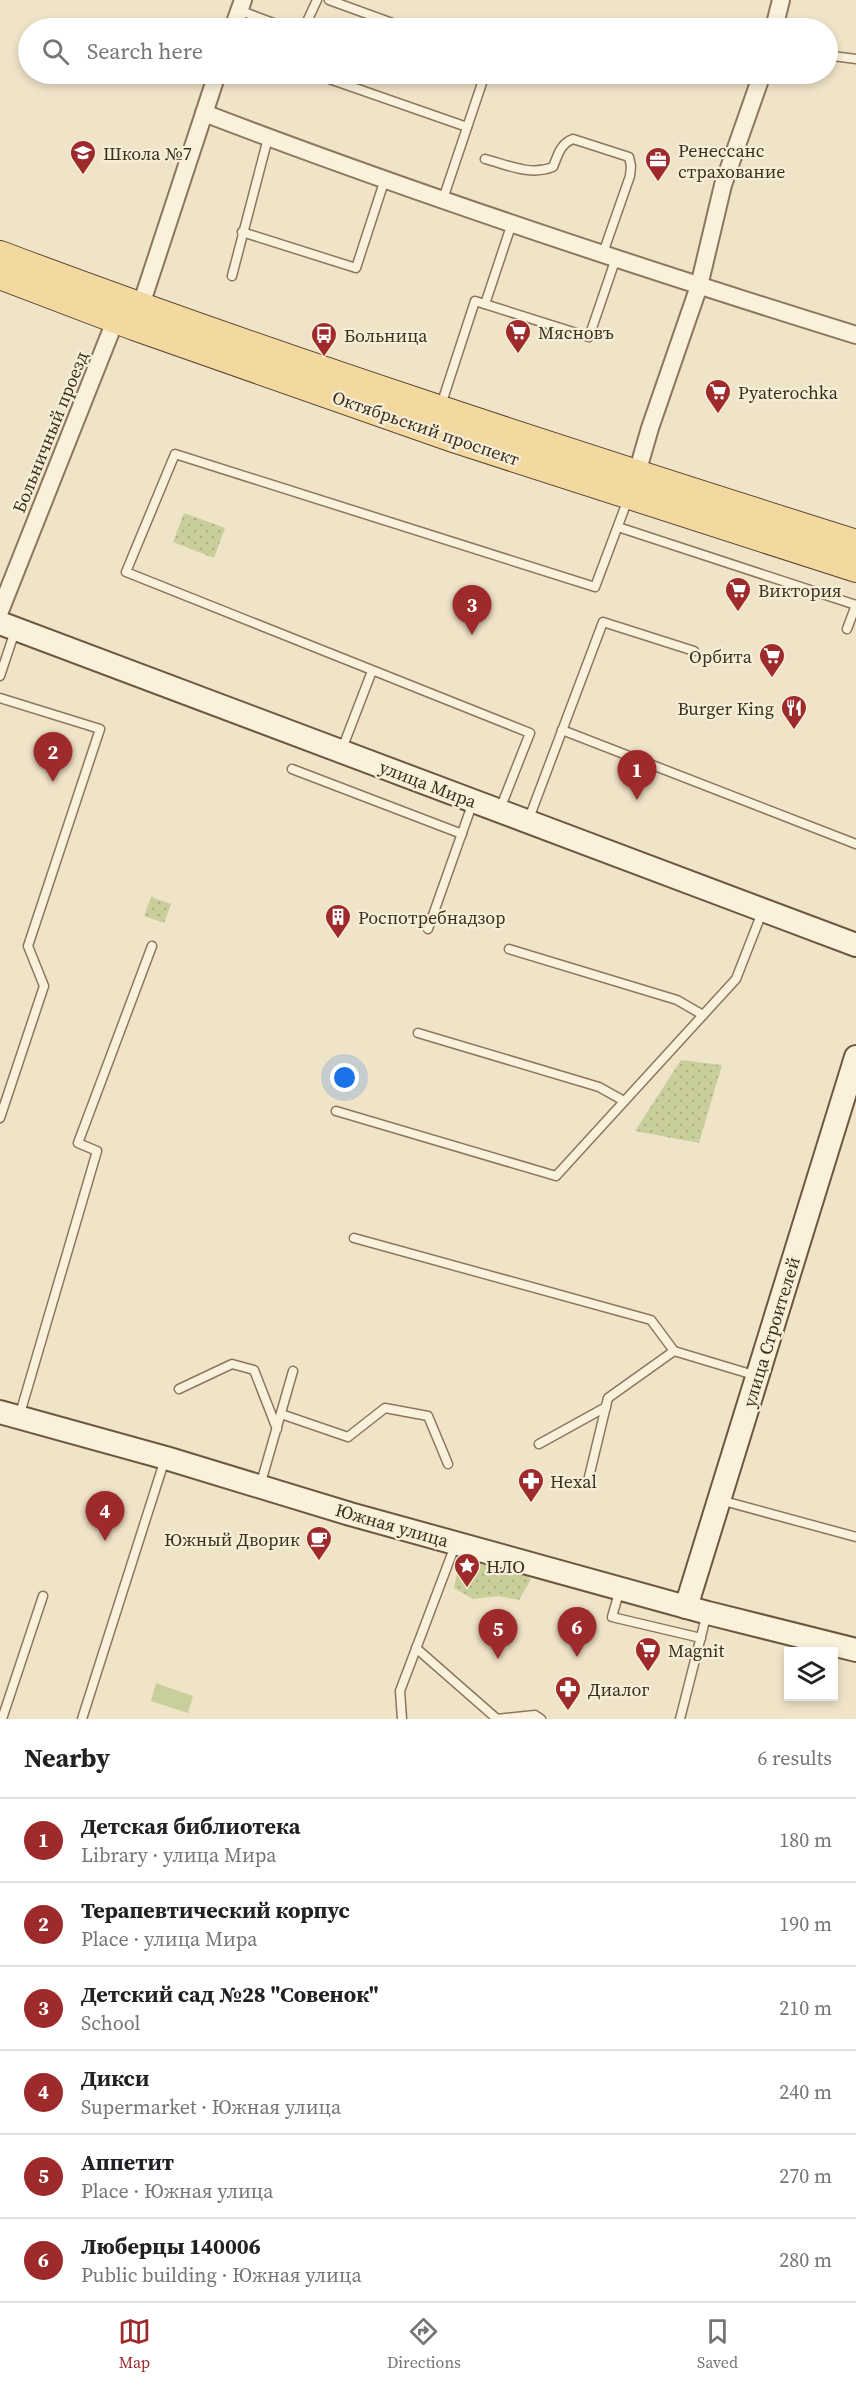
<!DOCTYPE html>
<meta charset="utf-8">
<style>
body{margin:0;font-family:"Source Serif 4",serif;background:#f2f2f2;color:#202124}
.controls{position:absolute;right:18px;bottom:18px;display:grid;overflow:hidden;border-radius:0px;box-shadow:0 3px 9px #0003}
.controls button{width:54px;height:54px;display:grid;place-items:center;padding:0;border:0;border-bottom:2px solid #e0e0e0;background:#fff;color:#202124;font:30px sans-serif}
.you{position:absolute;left:345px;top:1078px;width:21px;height:21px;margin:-15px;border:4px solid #fff;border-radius:50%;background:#1a73e8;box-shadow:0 0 0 9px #1a73e833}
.badge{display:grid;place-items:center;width:39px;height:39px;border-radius:50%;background:#9e2a2b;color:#fff;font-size:20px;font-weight:700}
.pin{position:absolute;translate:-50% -50px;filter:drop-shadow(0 2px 3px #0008)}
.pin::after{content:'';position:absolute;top:32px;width:21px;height:18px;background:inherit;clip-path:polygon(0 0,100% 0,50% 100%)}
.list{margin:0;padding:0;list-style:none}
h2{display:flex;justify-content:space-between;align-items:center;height:78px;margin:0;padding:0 24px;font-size:26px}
h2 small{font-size:20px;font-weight:400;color:#757577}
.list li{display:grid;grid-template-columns:39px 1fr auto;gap:18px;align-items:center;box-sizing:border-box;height:84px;padding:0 24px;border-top:2px solid #e0e0e0}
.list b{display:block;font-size:22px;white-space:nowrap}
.list p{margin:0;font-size:20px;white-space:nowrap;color:#757577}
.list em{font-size:20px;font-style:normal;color:#757577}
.icon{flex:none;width:33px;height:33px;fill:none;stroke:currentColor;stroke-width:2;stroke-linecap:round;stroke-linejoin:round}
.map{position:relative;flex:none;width:856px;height:1719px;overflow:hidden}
.search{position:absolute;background:#fff;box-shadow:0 3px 9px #0003;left:18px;right:18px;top:18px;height:66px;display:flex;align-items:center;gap:15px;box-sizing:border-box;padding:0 21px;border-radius:33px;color:#757577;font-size:22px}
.sheet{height:582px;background:#fff}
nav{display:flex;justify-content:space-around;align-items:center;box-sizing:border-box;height:84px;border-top:2px solid #e0e0e0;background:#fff;font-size:16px;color:#757577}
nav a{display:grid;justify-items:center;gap:3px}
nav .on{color:#9e2a2b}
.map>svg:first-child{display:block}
.park{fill:url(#park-dots)}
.pitch{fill:#c9cf9b}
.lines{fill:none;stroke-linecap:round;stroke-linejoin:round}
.lane-casing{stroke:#8d765c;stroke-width:11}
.street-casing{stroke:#8d765c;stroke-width:20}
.secondary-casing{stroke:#6f573f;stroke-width:26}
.primary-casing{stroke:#5b4430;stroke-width:28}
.lane{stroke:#faf1dc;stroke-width:8}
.street{stroke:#faf1dc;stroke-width:16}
.secondary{stroke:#faf1dc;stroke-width:22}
.primary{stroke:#f3d9a0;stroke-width:26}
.labels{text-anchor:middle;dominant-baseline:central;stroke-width:4.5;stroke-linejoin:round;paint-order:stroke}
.poi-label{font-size:18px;fill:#3d2e20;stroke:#f7eed8;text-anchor:start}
.street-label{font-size:18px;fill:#3d2e20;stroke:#f7eed8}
</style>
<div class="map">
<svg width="856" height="1719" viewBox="0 0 856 1719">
<defs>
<pattern id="park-dots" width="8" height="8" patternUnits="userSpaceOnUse" patternTransform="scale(1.5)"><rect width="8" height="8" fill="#c9cf9b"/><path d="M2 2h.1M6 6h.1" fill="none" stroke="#aeb285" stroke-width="1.8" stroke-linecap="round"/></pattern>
</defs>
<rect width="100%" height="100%" fill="#f0e4c8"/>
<g class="park">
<polygon points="184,513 225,528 214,558 173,542"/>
<polygon points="151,897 171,904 164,923 144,916"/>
<polygon points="681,1060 722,1065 699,1143 635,1131"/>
<polygon points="461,1554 512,1567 531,1579 519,1600 498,1596 473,1599 454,1588"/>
</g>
<polygon class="pitch" points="156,1683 193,1696 188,1713 151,1701"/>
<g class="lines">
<defs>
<g id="lane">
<polyline points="329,0 406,28"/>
<polyline points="239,10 286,28"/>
<polyline points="304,28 317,0"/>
<polyline points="833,56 856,59"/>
<polyline points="315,74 467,127"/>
<path d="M 485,159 C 508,165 530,176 553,167 C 558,155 560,144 573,139 L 629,157 L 631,166 L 630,176 L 603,253"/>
<polyline points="443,199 485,74"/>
<polyline points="242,232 356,268 385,179"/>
<polyline points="232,276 268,138"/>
<polyline points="485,304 512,223"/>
<polyline points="442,407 443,399 475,301 589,337 616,258"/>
<polyline points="618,527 856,605"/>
<polyline points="847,629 856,605"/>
<polyline points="0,676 15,631"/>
<polyline points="0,698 100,729 28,946 44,986 0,1118"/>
<polyline points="562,730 856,844"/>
<polyline points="342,749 372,671"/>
<polyline points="292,769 462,834"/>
<polyline points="500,809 530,733 126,572 175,454 595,587 628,499"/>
<polyline points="528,821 603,622 694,651"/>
<polyline points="428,929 473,802"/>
<polyline points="509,949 677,1000 703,1015"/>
<polyline points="418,1033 599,1087 624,1101"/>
<polyline points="336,1111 556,1176 736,979 763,910"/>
<polyline points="354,1238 651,1320 674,1351"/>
<polyline points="179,1389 232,1364 254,1370 277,1429"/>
<polyline points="281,1414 348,1437 385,1408 428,1416 448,1464"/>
<polyline points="19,1417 97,1151 78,1143 152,946"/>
<polyline points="539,1444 606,1407"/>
<polyline points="588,1481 608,1398 674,1351 757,1376"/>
<polyline points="260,1486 293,1371"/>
<polyline points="720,1500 856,1537"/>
<polyline points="620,1589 612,1617 701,1638"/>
<polyline points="416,1648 497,1719 535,1715 541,1719"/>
<polyline points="2,1719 43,1596"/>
<polyline points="82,1719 165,1459"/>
<polyline points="402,1719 400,1691 456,1543"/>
<polyline points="680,1719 707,1613"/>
</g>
<g id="street">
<polyline points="233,28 243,0"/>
<polyline points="774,28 781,0"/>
<path d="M 204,113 C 418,195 637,267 856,335"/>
<polyline points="138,314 217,74"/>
<polyline points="638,474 639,466 650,428 699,286 723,185 762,74"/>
<polyline points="0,611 119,311"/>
</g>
<g id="secondary">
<polyline points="0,623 856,945"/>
<polyline points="0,1412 166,1458 350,1514 708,1613 856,1650"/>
<polyline points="686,1607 856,1057"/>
</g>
<g id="primary">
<path d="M 0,254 C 282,360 569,452 856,543"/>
<polyline points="0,276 134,327 456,440 856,569"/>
</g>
</defs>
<use href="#lane" class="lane-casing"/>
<use href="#street" class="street-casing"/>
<use href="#secondary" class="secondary-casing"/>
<use href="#primary" class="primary-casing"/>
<use href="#lane" class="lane"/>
<use href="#street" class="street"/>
<use href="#secondary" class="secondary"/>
<use href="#primary" class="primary"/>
</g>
<defs>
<symbol id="school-pin" viewBox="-11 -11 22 30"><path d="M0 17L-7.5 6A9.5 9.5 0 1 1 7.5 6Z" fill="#9e2a2b" stroke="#f7eed8"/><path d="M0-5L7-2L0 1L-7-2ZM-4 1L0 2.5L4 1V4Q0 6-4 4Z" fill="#fff"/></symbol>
<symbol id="office-pin" viewBox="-11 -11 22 30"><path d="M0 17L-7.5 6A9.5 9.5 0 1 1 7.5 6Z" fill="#9e2a2b" stroke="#f7eed8"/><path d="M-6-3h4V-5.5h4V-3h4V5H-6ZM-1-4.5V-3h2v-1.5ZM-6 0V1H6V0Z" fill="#fff"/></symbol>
<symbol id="supermarket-pin" viewBox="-11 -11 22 30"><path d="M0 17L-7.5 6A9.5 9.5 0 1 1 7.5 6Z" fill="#9e2a2b" stroke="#f7eed8"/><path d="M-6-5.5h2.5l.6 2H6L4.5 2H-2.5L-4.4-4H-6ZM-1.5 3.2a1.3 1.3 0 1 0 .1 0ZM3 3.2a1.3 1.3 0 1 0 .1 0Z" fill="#fff"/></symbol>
<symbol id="bus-pin" viewBox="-11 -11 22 30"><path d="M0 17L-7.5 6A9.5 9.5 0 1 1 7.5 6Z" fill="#9e2a2b" stroke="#f7eed8"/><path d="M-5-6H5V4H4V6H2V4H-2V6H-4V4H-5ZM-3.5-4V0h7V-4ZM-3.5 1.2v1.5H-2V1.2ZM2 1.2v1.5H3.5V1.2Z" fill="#fff"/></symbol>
<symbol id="restaurant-pin" viewBox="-11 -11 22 30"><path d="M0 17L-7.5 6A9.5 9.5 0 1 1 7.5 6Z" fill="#9e2a2b" stroke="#f7eed8"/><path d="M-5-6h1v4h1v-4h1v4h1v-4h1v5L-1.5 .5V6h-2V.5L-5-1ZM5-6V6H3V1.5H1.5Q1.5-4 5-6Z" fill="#fff"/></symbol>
<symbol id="building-pin" viewBox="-11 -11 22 30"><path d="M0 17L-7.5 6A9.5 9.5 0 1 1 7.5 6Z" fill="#9e2a2b" stroke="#f7eed8"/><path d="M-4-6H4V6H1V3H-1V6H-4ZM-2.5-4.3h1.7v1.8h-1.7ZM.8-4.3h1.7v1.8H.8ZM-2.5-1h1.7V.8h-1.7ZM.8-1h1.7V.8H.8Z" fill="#fff"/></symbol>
<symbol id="pharmacy-pin" viewBox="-11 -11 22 30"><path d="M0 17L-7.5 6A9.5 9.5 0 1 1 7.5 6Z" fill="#9e2a2b" stroke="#f7eed8"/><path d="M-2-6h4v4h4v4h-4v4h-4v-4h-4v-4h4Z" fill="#fff"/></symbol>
<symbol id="cafe-pin" viewBox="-11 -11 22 30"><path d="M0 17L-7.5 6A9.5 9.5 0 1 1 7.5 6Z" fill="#9e2a2b" stroke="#f7eed8"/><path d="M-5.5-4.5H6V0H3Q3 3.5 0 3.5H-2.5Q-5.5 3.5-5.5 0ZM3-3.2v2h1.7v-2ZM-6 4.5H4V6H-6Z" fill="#fff"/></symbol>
<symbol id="sight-pin" viewBox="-11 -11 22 30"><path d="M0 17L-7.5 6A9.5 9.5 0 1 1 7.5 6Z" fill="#9e2a2b" stroke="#f7eed8"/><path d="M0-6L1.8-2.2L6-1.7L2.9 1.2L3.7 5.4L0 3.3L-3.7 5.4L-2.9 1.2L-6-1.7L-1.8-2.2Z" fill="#fff"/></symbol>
</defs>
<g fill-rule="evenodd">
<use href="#school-pin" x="68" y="138" width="30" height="40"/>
<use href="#office-pin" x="643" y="145" width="30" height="40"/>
<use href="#supermarket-pin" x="503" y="317" width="30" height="40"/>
<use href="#bus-pin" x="309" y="320" width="30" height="40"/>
<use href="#supermarket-pin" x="703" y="377" width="30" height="40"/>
<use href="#supermarket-pin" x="723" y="575" width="30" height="40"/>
<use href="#supermarket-pin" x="757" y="641" width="30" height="40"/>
<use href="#restaurant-pin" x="779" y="693" width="30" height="40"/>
<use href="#building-pin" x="323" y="902" width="30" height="40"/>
<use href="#pharmacy-pin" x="516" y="1466" width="30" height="40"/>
<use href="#cafe-pin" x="304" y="1524" width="30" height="40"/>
<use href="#sight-pin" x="452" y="1551" width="30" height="40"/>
<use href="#supermarket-pin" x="633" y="1635" width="30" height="40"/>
<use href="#pharmacy-pin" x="553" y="1674" width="30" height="40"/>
</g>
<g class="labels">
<g class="poi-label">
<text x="678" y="150">Ренессанс<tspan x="678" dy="21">страхование</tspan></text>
<text x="103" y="153">Школа №7</text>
<text x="538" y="332">Мясновъ</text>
<text x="344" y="335">Больница</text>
<text x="738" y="392">Pyaterochka</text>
<text x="758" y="590">Виктория</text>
<text x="752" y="656" text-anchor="end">Орбита</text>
<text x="774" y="708" text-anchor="end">Burger King</text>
<text x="358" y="917">Роспотребнадзор</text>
<text x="550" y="1481">Hexal</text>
<text x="300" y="1539" text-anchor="end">Южный Дворик</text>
<text x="486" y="1566">НЛО</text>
<text x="668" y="1650">Magnit</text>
<text x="588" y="1689">Диалог</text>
</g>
<g class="street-label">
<text transform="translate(426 428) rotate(19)">Октябрьский проспект</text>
<text transform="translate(50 432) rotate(-68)">Больничный проезд</text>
<text transform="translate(428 784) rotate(21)">улица Мира</text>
<text transform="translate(771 1332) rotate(-73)">улица Строителей</text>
<text transform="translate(392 1525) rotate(16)">Южная улица</text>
</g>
</g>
</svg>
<div class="controls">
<button><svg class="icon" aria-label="layers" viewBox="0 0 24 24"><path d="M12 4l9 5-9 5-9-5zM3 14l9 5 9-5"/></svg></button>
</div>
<div class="you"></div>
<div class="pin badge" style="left:637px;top:800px">1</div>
<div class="pin badge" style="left:53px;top:782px">2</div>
<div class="pin badge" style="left:472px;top:635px">3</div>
<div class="pin badge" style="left:105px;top:1541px">4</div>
<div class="pin badge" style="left:498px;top:1659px">5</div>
<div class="pin badge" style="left:577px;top:1657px">6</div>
<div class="search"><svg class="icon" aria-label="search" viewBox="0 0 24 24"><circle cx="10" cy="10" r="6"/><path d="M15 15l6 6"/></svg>Search here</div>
</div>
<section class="sheet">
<h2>Nearby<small>6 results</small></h2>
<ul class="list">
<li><span class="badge">1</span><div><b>Детская библиотека</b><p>Library · улица Мира</p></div><em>180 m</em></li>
<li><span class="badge">2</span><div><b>Терапевтический корпус</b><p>Place · улица Мира</p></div><em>190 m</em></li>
<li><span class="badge">3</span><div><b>Детский сад №28 &quot;Совенок&quot;</b><p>School</p></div><em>210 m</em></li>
<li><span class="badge">4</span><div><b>Дикси</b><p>Supermarket · Южная улица</p></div><em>240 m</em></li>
<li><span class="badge">5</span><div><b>Аппетит</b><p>Place · Южная улица</p></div><em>270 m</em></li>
<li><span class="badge">6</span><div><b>Люберцы 140006</b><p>Public building · Южная улица</p></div><em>280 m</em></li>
</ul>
</section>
<nav>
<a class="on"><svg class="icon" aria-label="map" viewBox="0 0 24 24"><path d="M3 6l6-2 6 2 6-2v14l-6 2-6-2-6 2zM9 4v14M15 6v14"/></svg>Map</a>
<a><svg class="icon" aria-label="directions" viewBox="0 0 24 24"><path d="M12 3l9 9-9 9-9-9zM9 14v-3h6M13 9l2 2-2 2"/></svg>Directions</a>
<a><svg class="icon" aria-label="saved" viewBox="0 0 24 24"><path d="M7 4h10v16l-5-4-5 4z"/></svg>Saved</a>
</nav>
